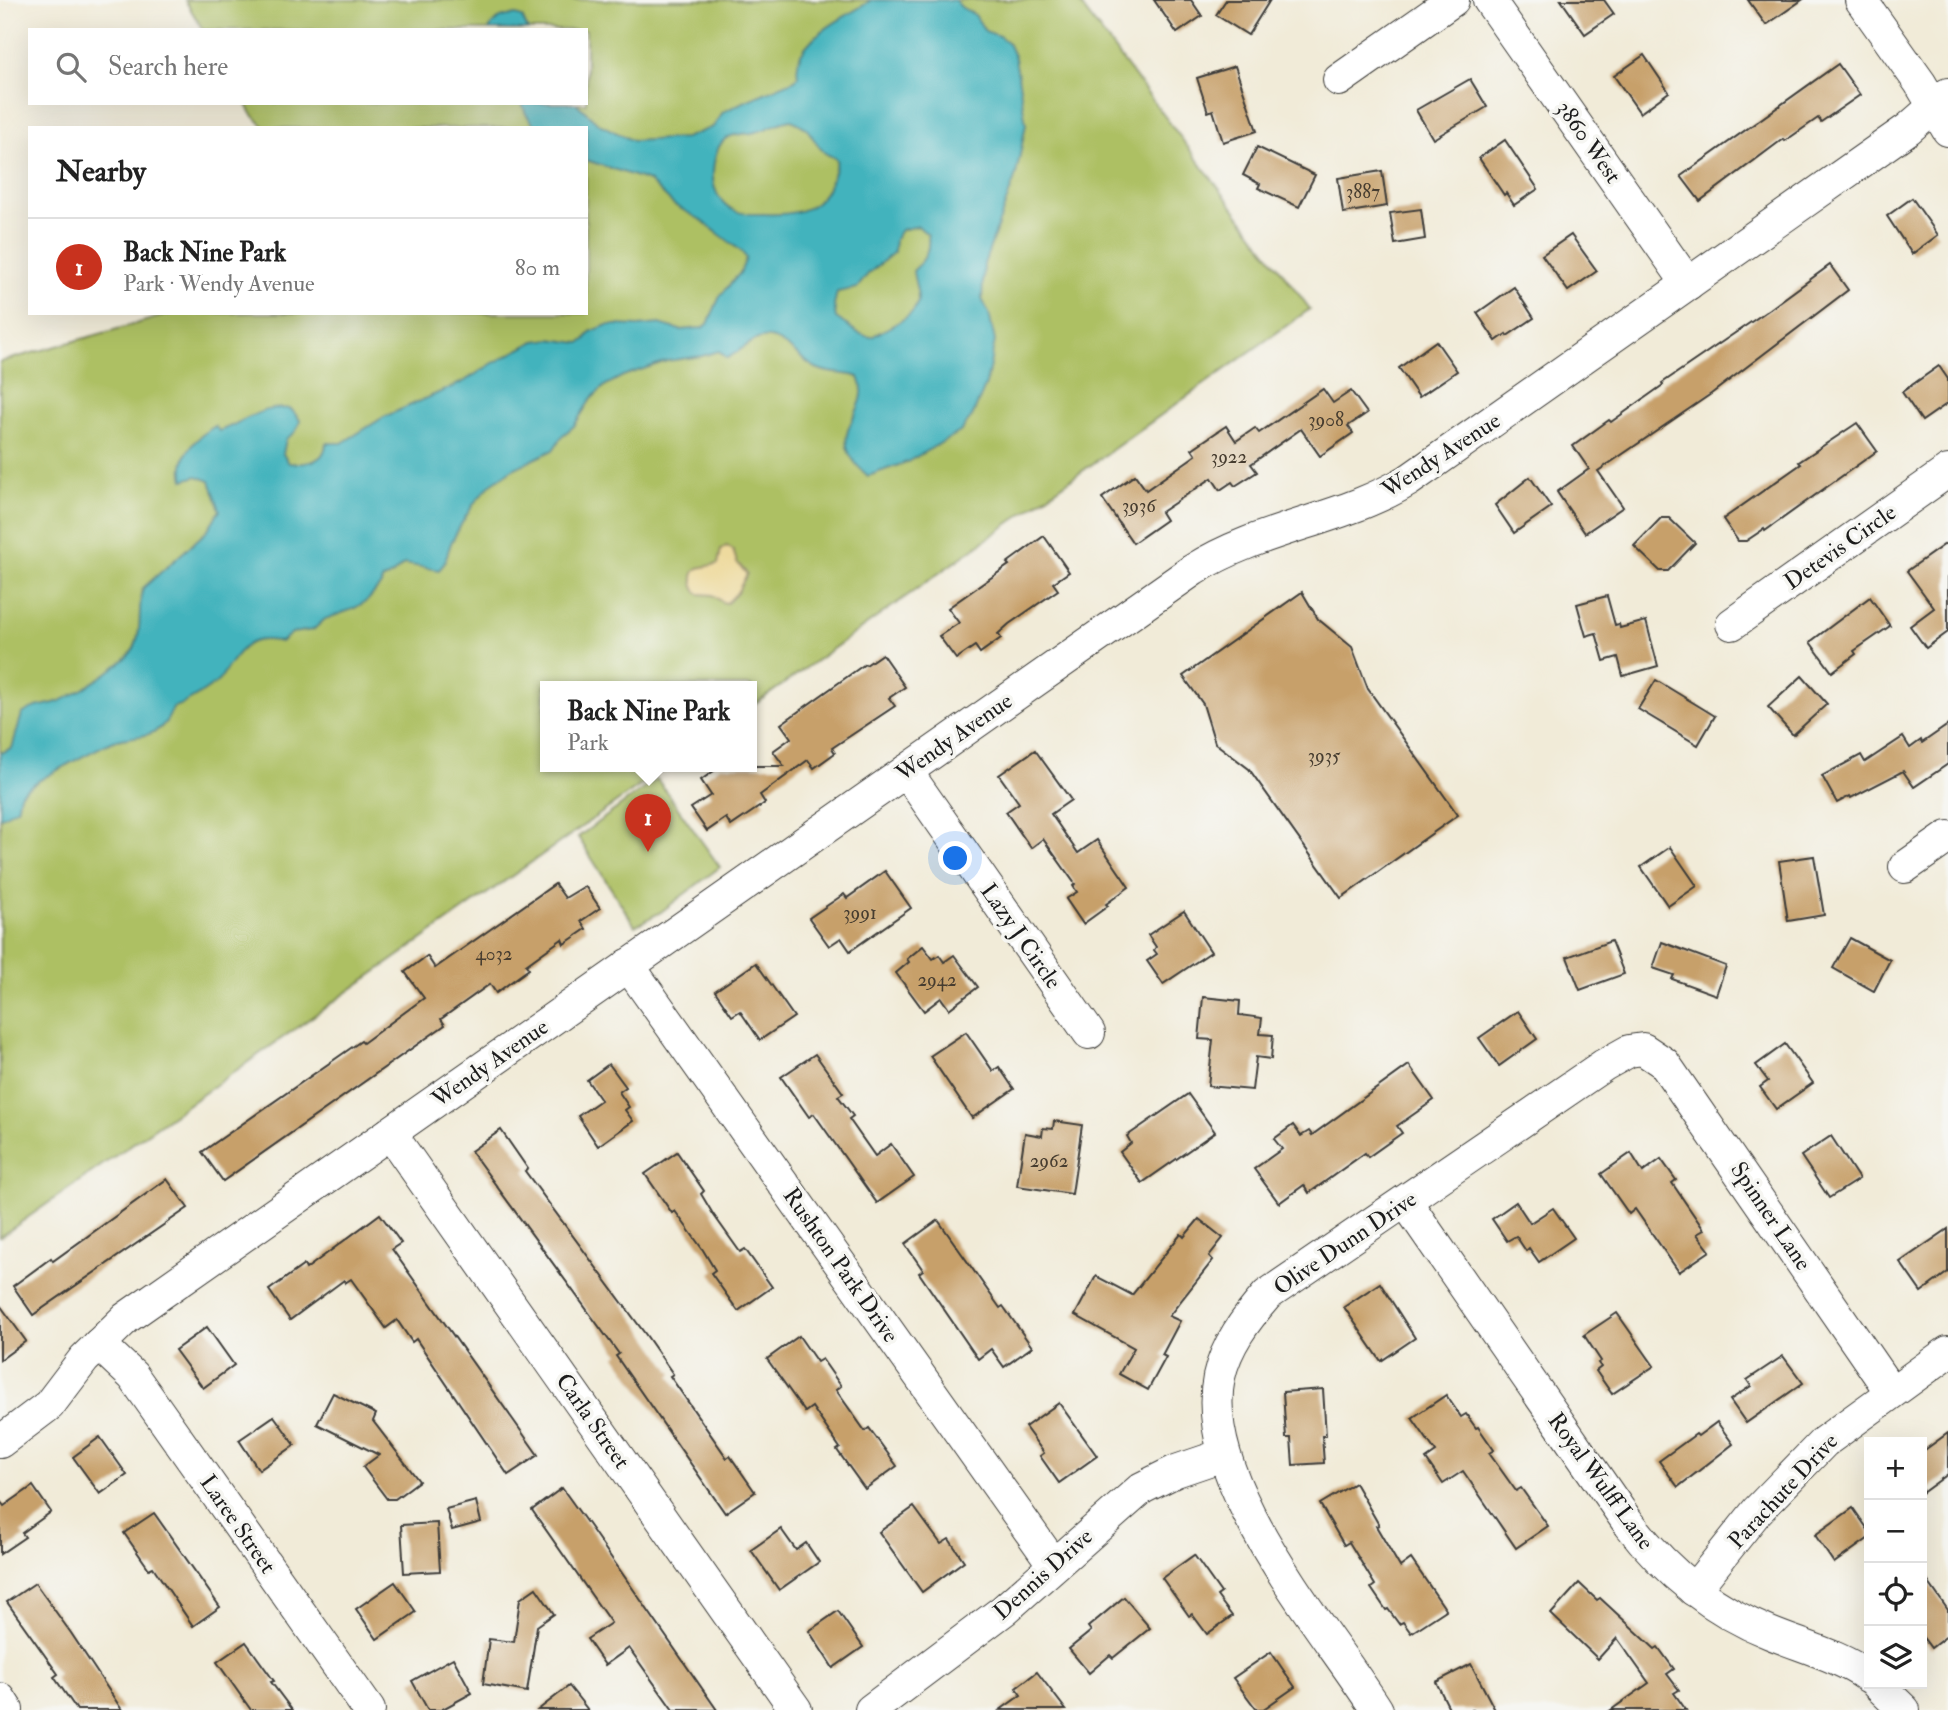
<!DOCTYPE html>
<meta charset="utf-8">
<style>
body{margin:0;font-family:"IM FELL Double Pica",serif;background:#f6f6f6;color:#222}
.controls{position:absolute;right:21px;bottom:21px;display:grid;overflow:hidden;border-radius:0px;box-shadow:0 7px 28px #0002}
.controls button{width:63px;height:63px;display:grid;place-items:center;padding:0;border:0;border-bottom:2px solid #e0e0e0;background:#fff;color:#222;font:35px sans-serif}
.you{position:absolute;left:956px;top:859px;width:24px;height:24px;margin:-18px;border:5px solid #fff;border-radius:50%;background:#1a73e8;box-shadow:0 0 0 10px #1a73e833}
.badge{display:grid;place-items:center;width:46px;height:46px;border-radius:50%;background:#c8321e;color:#fff;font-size:23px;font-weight:700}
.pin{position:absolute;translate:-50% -58px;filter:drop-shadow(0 2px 4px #0008)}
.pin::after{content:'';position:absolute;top:37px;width:24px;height:21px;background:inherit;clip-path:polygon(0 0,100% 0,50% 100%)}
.popup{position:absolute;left:540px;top:681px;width:217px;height:91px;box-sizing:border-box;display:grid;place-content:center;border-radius:0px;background:#fff;filter:drop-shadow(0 2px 5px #0005);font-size:23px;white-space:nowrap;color:#767676}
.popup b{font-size:26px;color:#222}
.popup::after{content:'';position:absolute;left:50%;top:100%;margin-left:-14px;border:14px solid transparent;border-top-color:#fff}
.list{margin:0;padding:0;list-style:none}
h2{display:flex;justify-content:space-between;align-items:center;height:91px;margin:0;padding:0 28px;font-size:30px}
h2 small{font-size:23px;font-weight:400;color:#767676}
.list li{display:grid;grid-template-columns:46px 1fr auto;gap:21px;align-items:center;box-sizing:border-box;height:98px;padding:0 28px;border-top:2px solid #e0e0e0}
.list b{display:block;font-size:26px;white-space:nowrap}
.list p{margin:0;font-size:23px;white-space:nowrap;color:#767676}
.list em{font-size:23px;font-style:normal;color:#767676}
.icon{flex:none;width:38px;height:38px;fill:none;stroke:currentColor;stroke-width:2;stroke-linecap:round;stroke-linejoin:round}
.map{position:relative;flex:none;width:1948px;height:1710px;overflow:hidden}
.search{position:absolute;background:#fff;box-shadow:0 7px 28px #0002;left:28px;top:28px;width:560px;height:77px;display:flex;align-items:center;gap:18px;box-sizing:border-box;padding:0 24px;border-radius:0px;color:#767676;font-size:26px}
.panel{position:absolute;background:#fff;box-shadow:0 7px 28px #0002;left:28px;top:126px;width:560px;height:189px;border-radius:0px}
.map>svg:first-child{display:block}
.green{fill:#adc064;stroke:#646e40;stroke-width:2}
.sand{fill:#eeda9e;stroke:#857b5d;stroke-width:2}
.water{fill:#43b3bd;stroke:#30686c;stroke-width:2;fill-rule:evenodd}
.building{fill:#c7a06b}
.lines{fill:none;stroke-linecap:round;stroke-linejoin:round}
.minor-casing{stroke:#3c3b38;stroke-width:34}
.minor{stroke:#fff;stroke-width:32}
.labels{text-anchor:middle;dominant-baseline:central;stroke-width:7;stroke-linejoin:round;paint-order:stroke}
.number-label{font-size:19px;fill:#473d30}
.street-label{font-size:23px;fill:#1c1c1c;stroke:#f6f6f2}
</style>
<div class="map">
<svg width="1948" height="1710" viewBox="0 0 1948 1710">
<rect width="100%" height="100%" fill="#f6f6f2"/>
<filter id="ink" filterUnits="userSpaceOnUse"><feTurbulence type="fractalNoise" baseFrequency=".0143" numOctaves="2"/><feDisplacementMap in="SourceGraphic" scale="14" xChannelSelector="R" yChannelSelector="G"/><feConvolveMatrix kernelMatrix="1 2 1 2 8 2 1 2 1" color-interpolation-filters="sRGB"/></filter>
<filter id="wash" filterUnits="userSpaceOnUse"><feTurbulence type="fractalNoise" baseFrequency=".00686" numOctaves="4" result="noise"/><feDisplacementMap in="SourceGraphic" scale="28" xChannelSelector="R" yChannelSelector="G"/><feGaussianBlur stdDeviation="1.57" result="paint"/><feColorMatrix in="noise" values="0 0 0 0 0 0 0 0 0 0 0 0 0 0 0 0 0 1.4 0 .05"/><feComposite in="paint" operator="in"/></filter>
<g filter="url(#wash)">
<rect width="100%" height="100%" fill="#f1ebd8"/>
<g class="green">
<polygon points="185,0 1077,0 1310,309 751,707 751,686 545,686 545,766 668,766 0,1237 0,362 174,313 586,313 586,128 265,128 252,114 246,103 586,103 586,30 203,30"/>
<polygon points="657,779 720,867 661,912 635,926 578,837"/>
</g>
<path class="sand" d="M 727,546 L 733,550 L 737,562 L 747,574 L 737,593 L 727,603 L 722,602 L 713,595 L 699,594 C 692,588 690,574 698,568 L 718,564 L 721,549 Z"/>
<g class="water">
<path d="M 871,0 L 955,0 L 961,7 L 975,15 L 985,31 L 999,36 L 1008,43 L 1015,58 L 1026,124 L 1016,175 L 984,264 L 982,299 L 989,313 L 995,341 L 986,384 L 972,417 L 960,432 L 907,462 L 868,476 C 816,431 876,415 859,377 C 845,372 830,375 816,368 C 795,358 777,325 750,343 C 742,348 736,354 727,358 L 719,351 L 702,356 L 667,361 L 623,376 L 606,385 L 591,399 L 574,426 L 563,435 L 553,450 L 513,469 L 491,484 L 475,502 L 463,521 L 451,543 L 444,564 L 439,570 L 404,564 L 392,575 L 382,580 L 381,585 L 368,600 L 353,609 L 325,619 L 313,630 L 292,633 L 281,642 C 252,635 242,646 227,668 C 224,672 221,679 217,682 C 205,691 188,703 174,707 C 170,712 168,721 163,725 C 152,738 132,736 117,740 C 106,743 26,786 21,793 C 17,799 20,803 17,808 L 0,818 L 0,753 L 12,748 L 22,714 C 37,704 42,707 57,702 C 73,697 130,661 135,646 C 143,627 137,608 143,588 L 206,532 L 220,510 L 210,481 L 197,476 L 184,480 C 178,456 195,438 215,426 L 219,431 C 245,422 262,404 291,409 L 300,420 C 298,430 295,433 286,439 L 283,454 L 289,463 C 306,464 325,463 326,443 L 342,443 L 384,417 L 463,382 L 493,363 L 535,341 L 550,339 L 580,343 L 585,340 L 590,332 L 607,325 L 616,325 L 638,326 L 660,324 L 680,330 L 702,328 L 708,324 L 720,296 L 740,273 L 746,258 L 742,252 L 701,220 L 674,205 L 649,181 L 586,160 L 586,128 L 537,128 L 526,114 L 522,103 L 576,103 L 599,124 L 633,141 L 685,138 L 713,127 L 723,112 L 739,104 L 795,80 L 798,76 C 790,39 847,18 871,0 ZM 791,120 C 813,128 809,137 823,151 C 826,155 833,156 837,160 C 828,204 809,216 765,214 C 755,214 742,215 733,210 C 713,199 710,178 715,158 C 717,151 719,144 725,139 C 734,132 746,135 756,132 C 769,129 778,122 791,120 ZM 918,226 L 928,235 C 930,252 925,259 913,271 C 914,280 918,291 918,299 C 917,319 885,327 872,337 C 858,336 848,325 836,318 L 834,305 L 837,292 L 857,288 L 868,274 L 894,252 L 895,239 L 901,230 Z"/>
<path d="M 516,15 L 522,17 L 528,30 L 489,30 C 494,18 504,16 516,15 Z"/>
</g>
<g id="blocks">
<g class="building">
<polygon points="1154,0 1191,0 1202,16 1177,33"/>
<polygon points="1226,0 1270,0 1248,35 1216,15"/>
<polygon points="1561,0 1604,0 1614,14 1585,34"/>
<polygon points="1748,0 1802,0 1766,25"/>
<polygon points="1644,55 1669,92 1640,113 1614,76"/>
<polygon points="1838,64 1860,95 1821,122 1818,118 1785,141 1783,139 1700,201 1681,176"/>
<polygon points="1235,66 1257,131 1223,142 1213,110 1208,112 1197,78"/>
<polygon points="1470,79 1487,107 1433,139 1416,110"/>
<polygon points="1505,140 1538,189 1514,205 1506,193 1504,195 1479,158"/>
<polygon points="1257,147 1315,175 1299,207 1258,188 1260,184 1243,175"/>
<polygon points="1382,171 1387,206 1343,213 1338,178"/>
<polygon points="1912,198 1938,235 1912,254 1887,216"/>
<polygon points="1421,209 1425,239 1395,244 1390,213"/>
<polygon points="1571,235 1597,271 1568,291 1542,255"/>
<polygon points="1830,265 1848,290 1711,394 1598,471 1623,507 1585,533 1557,492 1589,469 1573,446 1609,420 1611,422 1663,385 1662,383 1770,309"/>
<polygon points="1514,287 1534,318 1507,336 1506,334 1496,341 1477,313"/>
<polygon points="1436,341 1457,371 1419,397 1399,368"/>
<polygon points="1939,366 1948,379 1948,403 1922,421 1902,392"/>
<polygon points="1323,389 1333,403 1351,391 1367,413 1348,426 1353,433 1320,456 1301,429 1251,464 1257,472 1235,486 1232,482 1220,490 1212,478 1161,512 1166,520 1133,543 1102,498 1135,475 1146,490 1196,455 1192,449 1226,426 1236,441 1255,428 1259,433"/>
<polygon points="1857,423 1877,451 1765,531 1764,529 1746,541 1738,541 1723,519 1801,464 1799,462"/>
<polygon points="1530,477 1551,507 1514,533 1495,505"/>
<polygon points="1661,518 1669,518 1695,543 1668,571 1660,571 1634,546"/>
<polygon points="1044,536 1069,572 1053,583 1058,590 1009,624 998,634 1001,638 980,653 975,646 956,659 939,636 959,623 948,608 1009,565 1007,563"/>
<polygon points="1948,542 1948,632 1926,648 1910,626 1934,608 1907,571"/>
<polygon points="1302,592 1318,619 1352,647 1368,689 1458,815 1341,898 1249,769 1215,743 1203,704 1183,676"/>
<polygon points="1607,596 1615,625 1619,624 1620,628 1646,621 1658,666 1623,676 1618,657 1604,661 1596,633 1586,636 1577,604"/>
<polygon points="1870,597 1890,626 1854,651 1856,654 1832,672 1810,642"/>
<polygon points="882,654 905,687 889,698 895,706 832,748 835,753 814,768 808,760 760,795 765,803 731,826 726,818 707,831 691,808 711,795 701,780 721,766 784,766 773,751 791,738 781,724 865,664 866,665"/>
<polygon points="1802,676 1827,704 1793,735 1768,707"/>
<polygon points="1656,680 1715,716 1698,745 1638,709"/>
<polygon points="1948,725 1948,764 1914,787 1903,771 1851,798 1850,796 1837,803 1822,776 1861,755 1865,762 1903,737 1910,748 1921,740 1922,743"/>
<polygon points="1035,750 1071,800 1051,814 1078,853 1097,840 1129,887 1106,904 1108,906 1083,924 1066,899 1077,892 1073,886 1075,884 1043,839 1031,848 1006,812 1019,803 999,775"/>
<polygon points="1670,847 1697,886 1668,906 1641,867"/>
<polygon points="1814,856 1824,915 1788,921 1779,861"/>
<polygon points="885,871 911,908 850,951 841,938 829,946 809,918 844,894 847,898"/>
<polygon points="555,884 565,898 585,886 600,908 581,921 586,929 564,944 562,939 526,965 529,969 496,993 490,984 441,1019 445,1025 223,1181 202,1152 361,1041 363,1043 424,998 405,972 427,956 435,968"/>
<polygon points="1184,911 1211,952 1163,984 1147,961 1157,954 1154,950 1156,947 1148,935"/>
<polygon points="1850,938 1890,960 1874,991 1833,968"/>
<polygon points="1611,941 1624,974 1580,990 1567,957"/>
<polygon points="1662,942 1726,966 1716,995 1672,979 1674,975 1653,968"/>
<polygon points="923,946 933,959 939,955 944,962 954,955 978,987 949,1009 941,998 924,1011 896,973 909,962 907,959"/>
<polygon points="756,963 794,1017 760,1040 740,1011 732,1016 715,991"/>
<polygon points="1203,997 1240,1001 1239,1015 1262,1018 1260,1034 1273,1035 1271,1059 1256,1057 1252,1090 1208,1086 1213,1040 1199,1039"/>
<polygon points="1518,1011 1537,1039 1499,1066 1479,1038"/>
<polygon points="966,1032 993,1071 999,1067 1014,1089 972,1118 930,1056"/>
<polygon points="1785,1044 1813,1083 1776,1109 1760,1087 1768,1081 1756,1065"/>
<polygon points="815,1054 843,1093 838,1096 853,1116 849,1119 875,1156 891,1144 914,1177 877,1203 814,1114 809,1117 781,1077"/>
<polygon points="609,1064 626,1087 619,1092 629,1107 625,1110 633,1121 598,1146 578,1116 601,1100 587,1080"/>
<polygon points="1409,1065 1434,1100 1397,1126 1402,1133 1368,1157 1365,1153 1309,1193 1304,1185 1279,1203 1254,1169 1282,1149 1274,1139 1293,1125 1301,1136 1309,1131 1312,1135"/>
<polygon points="1188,1094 1215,1132 1142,1183 1120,1152 1131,1143 1127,1136"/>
<polygon points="1054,1121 1082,1125 1072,1194 1017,1186 1025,1133 1042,1136 1043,1128 1053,1129"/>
<polygon points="501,1130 528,1169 525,1171 646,1335 673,1374 670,1376 727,1458 730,1456 755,1492 725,1513 616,1356 619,1354 471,1151"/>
<polygon points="1831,1136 1859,1179 1829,1198 1801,1156"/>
<polygon points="677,1152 704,1191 701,1194 713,1214 740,1252 745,1249 772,1287 738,1311 711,1273 715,1270 703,1250 675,1211 672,1213 645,1174"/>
<polygon points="1631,1153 1643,1172 1661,1159 1676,1180 1672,1183 1704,1230 1697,1234 1710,1251 1679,1272 1635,1209 1629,1214 1601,1174"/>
<polygon points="167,1179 188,1208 33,1315 13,1286 51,1258 53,1261"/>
<polygon points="1516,1202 1530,1223 1553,1208 1574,1238 1539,1262 1529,1248 1526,1251 1516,1236 1507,1241 1492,1219"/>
<polygon points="380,1214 401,1243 392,1249 538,1455 508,1475 416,1339 412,1342 397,1320 386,1328 351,1279 345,1283 344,1280 290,1320 269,1290 304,1265 306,1269"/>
<polygon points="1199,1219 1223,1238 1209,1256 1213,1260 1169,1316 1180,1321 1162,1355 1166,1357 1148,1390 1119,1374 1134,1348 1075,1315 1096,1276 1132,1295 1181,1234 1184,1237"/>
<polygon points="938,1220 1000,1308 1003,1306 1032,1347 1004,1367 991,1349 978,1359 919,1273 923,1270 905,1244"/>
<polygon points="1948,1229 1948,1272 1921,1292 1900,1262"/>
<polygon points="1380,1283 1415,1338 1381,1361 1344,1307"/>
<polygon points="0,1305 26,1341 0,1360"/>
<polygon points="1617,1313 1654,1366 1612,1394 1596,1371 1601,1367 1598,1363 1601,1361 1584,1335"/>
<polygon points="207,1327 234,1365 203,1388 175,1350"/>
<polygon points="799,1336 817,1362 822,1359 841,1386 836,1390 865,1431 869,1428 897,1466 865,1489 837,1450 840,1448 812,1407 805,1412 767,1359"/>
<polygon points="1783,1356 1803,1383 1746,1423 1730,1400 1751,1386 1747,1380"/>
<polygon points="1323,1389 1326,1436 1322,1436 1324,1463 1293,1465 1291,1438 1286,1438 1283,1392"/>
<polygon points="333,1393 376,1414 373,1421 419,1481 395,1499 387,1499 363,1467 379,1455 317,1424"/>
<polygon points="1446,1395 1461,1417 1466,1414 1476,1428 1478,1427 1494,1450 1489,1453 1516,1491 1521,1488 1548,1526 1516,1548 1463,1471 1443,1484 1426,1459 1436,1452 1412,1418"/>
<polygon points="1059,1403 1097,1456 1059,1483 1040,1456 1044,1453 1025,1427"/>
<polygon points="274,1416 295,1445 259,1470 239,1440"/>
<polygon points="1717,1422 1733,1444 1678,1487 1659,1461 1696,1434 1698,1436"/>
<polygon points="1948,1433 1948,1474 1922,1493 1922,1452"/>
<polygon points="100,1437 127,1475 100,1494 73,1457"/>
<polygon points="1355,1483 1379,1525 1376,1526 1400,1567 1411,1559 1446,1610 1411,1633 1403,1622 1399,1624 1388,1609 1386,1610 1371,1588 1375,1585 1349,1542 1344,1545 1320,1504"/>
<polygon points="33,1486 51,1512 22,1533 25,1537 0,1554 0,1501 4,1506"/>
<polygon points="562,1488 590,1527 717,1710 673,1710 629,1648 605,1665 587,1639 611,1623 532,1510"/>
<polygon points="476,1501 481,1522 452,1530 446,1509"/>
<polygon points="914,1507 941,1544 949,1539 964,1561 922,1592 879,1532"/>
<polygon points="1853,1508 1869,1531 1869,1538 1834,1563 1815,1535"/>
<polygon points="154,1513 220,1607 193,1626 153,1567 149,1569 124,1533"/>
<polygon points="437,1523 440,1571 404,1573 401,1525"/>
<polygon points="781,1529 796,1550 806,1543 819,1562 779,1590 751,1550"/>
<polygon points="1194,1555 1221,1593 1217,1596 1232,1616 1207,1634 1192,1614 1189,1616 1162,1578"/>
<polygon points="1922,1573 1948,1610 1948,1635 1931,1648 1922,1636"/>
<polygon points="395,1582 416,1612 377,1639 356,1609"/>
<polygon points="35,1583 71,1633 122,1710 77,1710 54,1677 58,1674 7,1602"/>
<polygon points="1579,1583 1597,1600 1600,1598 1655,1649 1658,1647 1674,1669 1667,1674 1679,1690 1674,1693 1686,1710 1611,1710 1649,1683 1617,1638 1598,1659 1551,1614"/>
<polygon points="536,1588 554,1614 537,1626 527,1692 483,1684 489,1639 514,1642 520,1599"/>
<polygon points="1124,1597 1150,1628 1113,1658 1110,1655 1089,1673 1069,1649 1091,1631 1088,1627"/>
<polygon points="838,1611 863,1647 833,1668 809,1631"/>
<polygon points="246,1642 274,1681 271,1682 292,1710 251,1710 217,1662"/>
<polygon points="1271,1652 1295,1687 1262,1710 1257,1710 1233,1678"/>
<polygon points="453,1658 472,1693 441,1710 428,1710 412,1681"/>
<polygon points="1471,1664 1495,1710 1450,1710 1436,1682"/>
<polygon points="1037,1672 1066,1710 1000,1710 1021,1695 1016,1688"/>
<polygon points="569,1686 588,1710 538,1710"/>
</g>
</g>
</g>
<g filter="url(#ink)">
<use href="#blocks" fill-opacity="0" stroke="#3c3b38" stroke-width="2"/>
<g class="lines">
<defs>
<g id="minor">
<polyline points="1489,0 1688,284"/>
<polyline points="1861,0 1920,83 1948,130"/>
<polyline points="1339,80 1453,0"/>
<polyline points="1732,624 1948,471"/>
<polyline points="906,771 1089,1033"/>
<polyline points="1905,867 1948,837"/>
<polyline points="628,965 1054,1565"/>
<polyline points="390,1133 796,1710"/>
<path d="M 1406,1202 L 1627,1521 C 1665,1571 1712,1610 1770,1633 C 1804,1647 1840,1656 1869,1677"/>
<polyline points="99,1344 133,1376 369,1710"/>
<path d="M 0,1442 L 49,1405 L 84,1359 L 126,1318 L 1193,570 C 1260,527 1342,521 1409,480 L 1908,129 L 1948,94"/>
<polyline points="1694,1590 1757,1511 1824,1442 1948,1352"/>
<polyline points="1877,1684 1904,1710"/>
<polyline points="0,1699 7,1710"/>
<polyline points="871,1710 1004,1610 1142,1488 1176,1471 1223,1455"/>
<path d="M 1377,1710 C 1323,1625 1197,1482 1219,1377 C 1226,1345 1246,1319 1267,1295 L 1604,1065 L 1629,1051 L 1643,1049 L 1664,1063 L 1891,1392"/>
</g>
</defs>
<use href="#minor" class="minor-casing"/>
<use href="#minor" class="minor"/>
</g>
</g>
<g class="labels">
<g class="number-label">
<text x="1363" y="192">3887</text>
<text x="1326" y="420">3908</text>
<text x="1229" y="457">3922</text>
<text x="1139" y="506">3936</text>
<text x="1324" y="756">3935</text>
<text x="860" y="913">3991</text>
<text x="494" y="954">4032</text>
<text x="937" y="980">2942</text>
<text x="1049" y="1161">2962</text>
</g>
<g class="street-label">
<text transform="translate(1589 142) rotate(55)">3860 West</text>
<text transform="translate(1441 455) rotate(-33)">Wendy Avenue</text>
<text transform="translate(1840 547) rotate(-35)">Detevis Circle</text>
<text transform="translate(954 737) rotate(-35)">Wendy Avenue</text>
<text transform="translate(1021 936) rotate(55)">Lazy J Circle</text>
<text transform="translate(490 1063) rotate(-35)">Wendy Avenue</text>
<text transform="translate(1771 1216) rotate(56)">Spinner Lane</text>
<text transform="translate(1345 1243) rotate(-34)">Olive Dunn Drive</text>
<text transform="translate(841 1265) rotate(55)">Rushton Park Drive</text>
<text transform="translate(593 1421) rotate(55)">Carla Street</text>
<text transform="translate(1601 1481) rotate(54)">Royal Wulff Lane</text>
<text transform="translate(1783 1491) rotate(-47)">Parachute Drive</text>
<text transform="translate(238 1524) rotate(55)">Laree Street</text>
<text transform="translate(1043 1574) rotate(-42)">Dennis Drive</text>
</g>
</g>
</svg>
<div class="controls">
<button>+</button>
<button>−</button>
<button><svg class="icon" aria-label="locate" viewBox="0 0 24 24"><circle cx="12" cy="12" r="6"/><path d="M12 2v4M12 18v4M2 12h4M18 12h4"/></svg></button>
<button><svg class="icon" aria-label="layers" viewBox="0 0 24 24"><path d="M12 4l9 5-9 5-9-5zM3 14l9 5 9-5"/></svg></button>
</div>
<div class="you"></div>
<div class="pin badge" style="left:648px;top:852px">1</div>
<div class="popup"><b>Back Nine Park</b>Park</div>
<div class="search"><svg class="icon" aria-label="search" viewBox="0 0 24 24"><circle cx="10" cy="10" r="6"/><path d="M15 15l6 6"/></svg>Search here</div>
<section class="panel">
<h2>Nearby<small></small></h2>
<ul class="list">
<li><span class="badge">1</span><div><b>Back Nine Park</b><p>Park · Wendy Avenue</p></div><em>80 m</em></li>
</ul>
</section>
</div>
